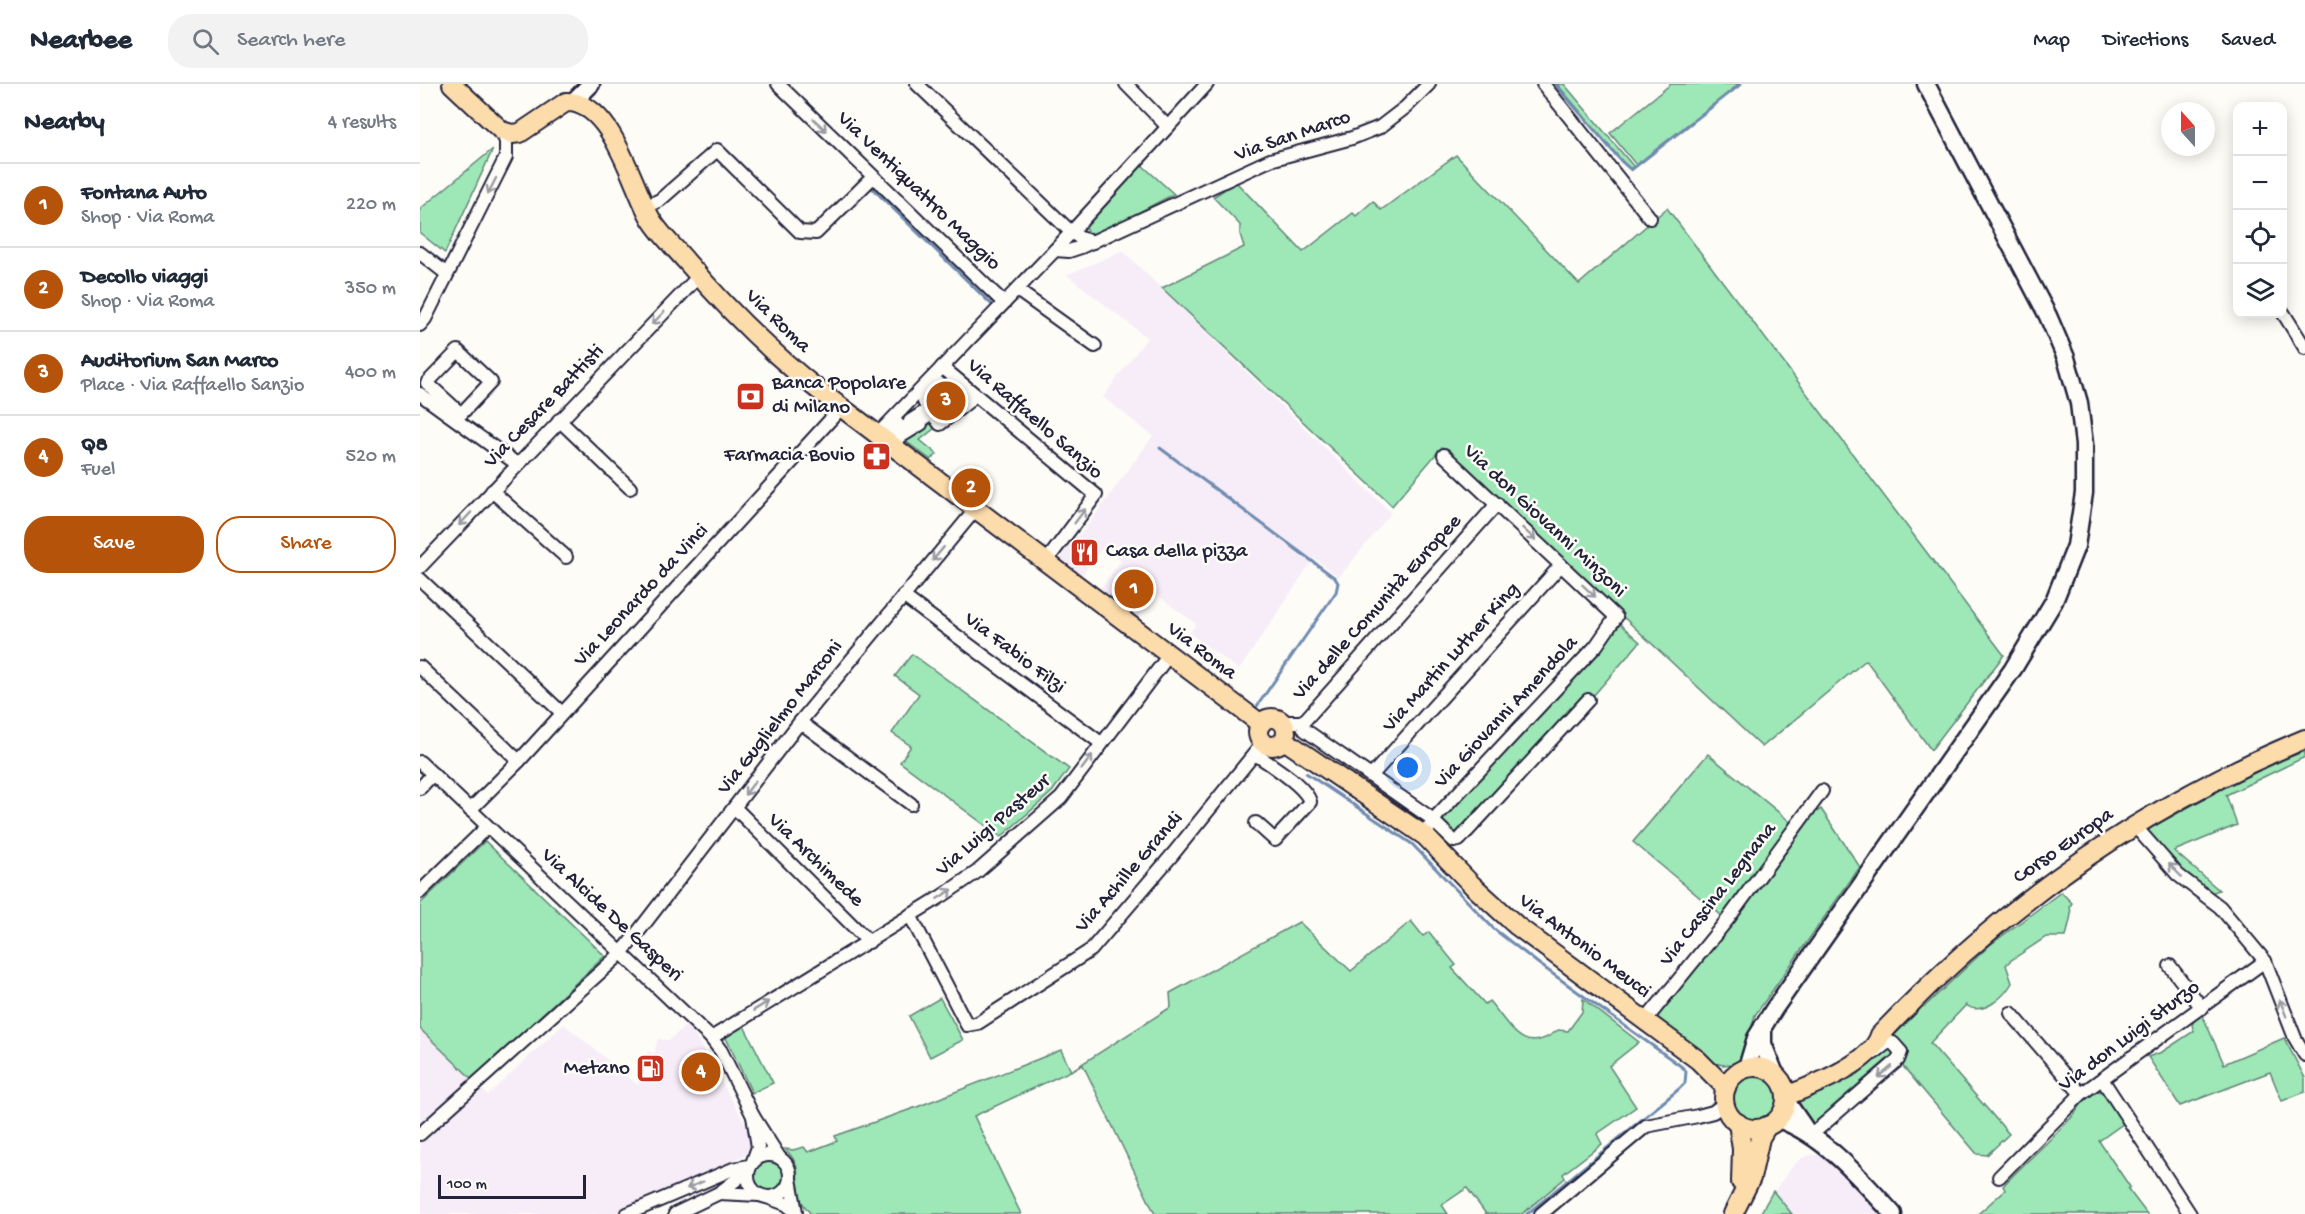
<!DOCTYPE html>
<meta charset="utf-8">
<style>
body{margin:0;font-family:"Gochi Hand",sans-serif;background:#f2f2f3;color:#1f2937}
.controls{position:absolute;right:18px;top:18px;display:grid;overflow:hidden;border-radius:12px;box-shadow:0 3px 15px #0003}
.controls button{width:54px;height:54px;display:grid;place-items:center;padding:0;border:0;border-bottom:2px solid #e0e1e3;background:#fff;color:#1f2937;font:30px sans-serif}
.compass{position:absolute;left:1741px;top:18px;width:54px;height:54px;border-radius:50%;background:#fff;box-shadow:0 3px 15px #0003;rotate:339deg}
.scale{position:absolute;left:18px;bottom:15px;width:148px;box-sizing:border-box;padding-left:6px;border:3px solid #22223b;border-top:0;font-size:16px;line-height:21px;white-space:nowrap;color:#22223b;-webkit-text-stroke:4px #fdfcf7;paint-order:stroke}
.you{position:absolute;left:988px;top:684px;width:21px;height:21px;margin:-15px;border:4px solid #fff;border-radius:50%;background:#1a73e8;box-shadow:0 0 0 9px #1a73e833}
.badge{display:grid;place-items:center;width:39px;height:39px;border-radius:50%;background:#b45309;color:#fff;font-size:20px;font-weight:700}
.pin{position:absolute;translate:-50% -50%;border:3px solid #fff;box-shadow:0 2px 6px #0006}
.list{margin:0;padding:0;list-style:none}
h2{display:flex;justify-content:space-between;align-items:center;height:78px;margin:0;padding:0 24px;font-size:26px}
h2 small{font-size:20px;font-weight:400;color:#747a83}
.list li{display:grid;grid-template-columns:39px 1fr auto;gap:18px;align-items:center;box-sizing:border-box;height:84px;padding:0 24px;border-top:2px solid #e0e1e3}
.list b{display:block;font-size:22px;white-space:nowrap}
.list p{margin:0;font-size:20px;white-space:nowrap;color:#747a83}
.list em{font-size:20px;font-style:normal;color:#747a83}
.actions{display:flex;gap:12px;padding:18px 24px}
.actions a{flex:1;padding:14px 0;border:2px solid #b45309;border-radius:24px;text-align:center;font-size:21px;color:#b45309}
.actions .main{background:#b45309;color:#fff}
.icon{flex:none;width:33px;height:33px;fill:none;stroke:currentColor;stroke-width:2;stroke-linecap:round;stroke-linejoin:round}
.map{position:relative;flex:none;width:1885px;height:1130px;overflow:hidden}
header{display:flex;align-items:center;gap:36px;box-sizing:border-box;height:84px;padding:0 30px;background:#fff;border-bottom:2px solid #e0e1e3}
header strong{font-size:28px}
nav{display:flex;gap:33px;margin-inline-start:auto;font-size:21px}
.search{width:420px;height:54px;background:#f2f2f3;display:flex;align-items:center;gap:15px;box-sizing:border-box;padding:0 21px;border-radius:24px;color:#747a83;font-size:22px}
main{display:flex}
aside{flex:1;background:#fff}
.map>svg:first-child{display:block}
.built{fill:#f6edf8}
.green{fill:#9ee7b6;stroke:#608478;stroke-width:1.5}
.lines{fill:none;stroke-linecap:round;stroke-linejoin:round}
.stream{stroke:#6f8bb0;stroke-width:3}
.street-casing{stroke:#22223b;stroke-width:16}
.secondary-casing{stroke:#22223b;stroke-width:21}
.primary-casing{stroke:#22223b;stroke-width:22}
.street{stroke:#fdfcf7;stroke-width:12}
.secondary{stroke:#fdfcf7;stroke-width:16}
.primary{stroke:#fddcac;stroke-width:18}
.oneway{stroke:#9a9aa2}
.labels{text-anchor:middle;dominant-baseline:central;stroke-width:5;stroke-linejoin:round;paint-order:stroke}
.street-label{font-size:21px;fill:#22223b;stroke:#fdfcf7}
.poi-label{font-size:21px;fill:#22223b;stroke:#fdfcf7;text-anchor:start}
</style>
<header>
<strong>Nearbee</strong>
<div class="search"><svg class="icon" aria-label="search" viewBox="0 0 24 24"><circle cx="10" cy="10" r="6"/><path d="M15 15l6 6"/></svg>Search here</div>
<nav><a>Map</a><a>Directions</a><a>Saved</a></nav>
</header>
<main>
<aside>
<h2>Nearby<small>4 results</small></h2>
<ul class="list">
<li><span class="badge">1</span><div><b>Fontana Auto</b><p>Shop · Via Roma</p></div><em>220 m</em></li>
<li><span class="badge">2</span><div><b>Decollo viaggi</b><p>Shop · Via Roma</p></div><em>350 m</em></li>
<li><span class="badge">3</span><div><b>Auditorium San Marco</b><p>Place · Via Raffaello Sanzio</p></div><em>400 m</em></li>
<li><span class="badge">4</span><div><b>Q8</b><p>Fuel</p></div><em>520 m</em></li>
</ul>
<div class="actions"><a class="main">Save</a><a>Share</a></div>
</aside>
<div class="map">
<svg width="1885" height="1130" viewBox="0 0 1885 1130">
<rect width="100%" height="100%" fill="#fdfcf7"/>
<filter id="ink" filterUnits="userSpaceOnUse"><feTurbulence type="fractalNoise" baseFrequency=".0167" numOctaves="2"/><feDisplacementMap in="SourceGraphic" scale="12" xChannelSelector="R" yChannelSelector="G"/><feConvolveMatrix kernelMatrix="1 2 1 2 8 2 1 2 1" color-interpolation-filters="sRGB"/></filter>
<g filter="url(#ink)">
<g class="built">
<polygon points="703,167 971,429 919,493 894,474 819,586 769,549 776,540 736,510 718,534 680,505 701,477 683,463 661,492 640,476 640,474 651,457 663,448 733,352 683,313 727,254 647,191"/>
<polygon points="144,940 219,1002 218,998 228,967 234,969 238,955 249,956 267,941 278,957 330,1048 333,1063 330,1068 272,1099 199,1130 0,1130 0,945 68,1011"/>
<polygon points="1390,1071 1407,1071 1466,1130 1373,1130 1354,1107 1374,1081 1382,1074"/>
</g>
<g class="green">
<polygon points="1137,0 1144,0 1214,83 1210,84 1201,76"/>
<polygon points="1251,0 1319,0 1216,81 1190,49"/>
<polygon points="73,65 25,169 0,149 0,125"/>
<polygon points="1036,71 1159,200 1247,124 1584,571 1511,666 1446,576 1342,663 1022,363 972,422 742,204 824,163 820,150 820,141 793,113 816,98 883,168 933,129 936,132 953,117 961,126"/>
<polygon points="722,81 754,110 683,147 672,150 667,148 666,143"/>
<polygon points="512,329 520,340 500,356 517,370 511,376 480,353"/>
<polygon points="1200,540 1220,558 1173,612 1169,609 1037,750 1022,737 1187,557"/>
<polygon points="492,570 649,685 632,708 581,753 480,678 491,662 472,649 499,610 475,592"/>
<path d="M 1885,667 L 1885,673 L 1806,711 L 1817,741 L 1754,767 L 1799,806 L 1789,810 L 1764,791 L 1725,749 L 1727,746 C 1778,718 1830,688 1885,667 Z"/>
<polygon points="1288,670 1374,741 1302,832 1213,758"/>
<polygon points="1401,725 1440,783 1335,931 1325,967 1318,977 1312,980 1303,981 1290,978 1233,935 1390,732"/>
<polygon points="65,757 185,872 52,995 0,945 0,820"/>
<path d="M 1641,808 L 1652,819 L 1650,822 L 1651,831 L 1646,853 L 1626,853 L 1590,877 L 1586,881 L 1592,899 C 1584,913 1562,933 1546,921 L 1510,959 L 1589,1050 L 1567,1071 L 1557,1070 L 1481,980 L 1483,961 L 1472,954 L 1503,922 L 1505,922 L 1570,861 Z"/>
<path d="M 991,837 L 1003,852 L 1009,848 L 1036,881 L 1032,884 L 1065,920 L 1069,917 C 1091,942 1103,974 1138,946 L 1148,947 L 1162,928 L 1163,915 L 1219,958 L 1189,982 L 1216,1023 L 1177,1050 L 1182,1060 L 1143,1090 L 1145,1094 L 1102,1130 L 1066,1130 L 1047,1104 L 1022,1121 L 1028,1130 L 735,1130 L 663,981 L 554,1032 L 601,1130 L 391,1130 C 387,1125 382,1120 380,1114 C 373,1091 385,1085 365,1065 L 373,1066 L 384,1063 L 388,1068 L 417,1057 L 415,1052 L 497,1023 L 641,966 L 651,987 L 751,923 L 750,909 L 879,838 L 931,887 Z"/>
<polygon points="520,914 543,956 510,973 489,932"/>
<polygon points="1782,930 1804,980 1864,954 1885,994 1885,1008 1862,1017 1850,988 1760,1022 1728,973 1742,968 1774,947 1772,941 1775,935"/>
<polygon points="323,940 353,999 332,1009 306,954 306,952"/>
<polygon points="1469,963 1474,969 1412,1023 1404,1033 1391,1043 1376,1020 1384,1012 1438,990"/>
<circle cx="1336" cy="1013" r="23"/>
<path d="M 1678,1007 L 1682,1008 L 1704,1039 L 1679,1057 L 1710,1103 L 1708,1105 L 1727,1130 L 1558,1130 L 1585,1106 L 1583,1102 C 1604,1079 1628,1059 1649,1036 C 1659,1026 1664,1012 1678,1007 Z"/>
<circle cx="348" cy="1091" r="16"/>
<polygon points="1353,1107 1372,1130 1340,1130"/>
</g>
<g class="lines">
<g class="stream">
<polyline points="1135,0 1202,78 1211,86 1321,0"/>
<polyline points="452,104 571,220"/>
<polyline points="740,364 915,494 918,499 916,508 835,625"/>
<polyline points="886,689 992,760 1074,845 1119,880 1262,983 1266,987 1265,999 1259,1005 1107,1130"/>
</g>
<defs>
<g id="street">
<polyline points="358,0 584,219"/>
<polyline points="497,0 651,148 660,154 673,158"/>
<polyline points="706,0 748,43"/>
<polyline points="1123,0 1230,134"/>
<polyline points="225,123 240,116 297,66 380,148 396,149 453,93"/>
<polyline points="635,166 649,167 661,163 850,76 932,54 960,43 986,23 1009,0"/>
<polyline points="0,169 27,190"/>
<polyline points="597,206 675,262"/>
<polyline points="1862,227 1885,264"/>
<polyline points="0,241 5,235 86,73 86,58 82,47"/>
<polygon points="38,267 71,298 41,330 7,299"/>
<polyline points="522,283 676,411 625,479"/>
<polygon points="516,297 526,305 531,300 550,316 520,340 512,329 500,338 501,340 480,353 474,348 473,342 477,339 480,344 484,344 491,339 490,337 509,325 504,318 521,305 514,298"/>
<polyline points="0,310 97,380"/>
<polyline points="139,336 210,404"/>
<polyline points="458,350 635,166 787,0"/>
<polyline points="72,407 146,473"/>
<polyline points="0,483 279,192"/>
<polyline points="0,495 142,629"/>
<polyline points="483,512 681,659"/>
<polyline points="0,583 99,677"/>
<polyline points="380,638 491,720"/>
<polyline points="862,638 881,638 886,635 1077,420"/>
<polyline points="881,638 885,646 1008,732 1034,757 1039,756 1168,616"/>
<path d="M 835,670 C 850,680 886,702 890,718 L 855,756 L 836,739"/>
<polyline points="0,678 291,954 301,967 333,1032"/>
<polyline points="951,692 1141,481"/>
<polyline points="0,704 13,690"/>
<polyline points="315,724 449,858"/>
<polyline points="50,726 99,677 422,323"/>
<polyline points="1714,741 1758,791 1800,823 1845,877 1875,954 1885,971"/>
<polyline points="1005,752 1013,736 1176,562 1196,533 1024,371"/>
<polyline points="0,808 67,743"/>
<polyline points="490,831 547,941 558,939 671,866 753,770 843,659"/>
<polyline points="1750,882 1782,924"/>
<polyline points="1591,929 1661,1010"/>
<polyline points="1225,937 1308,835 1402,707"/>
<polyline points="291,954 522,812 557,788 641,714 749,571"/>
<polyline points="1682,995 1770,1130"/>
<polyline points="0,1050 195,875 208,861 380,638 555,426"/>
<polyline points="1390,1052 1478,976 1481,968 1473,959 1467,959 1454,969"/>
<circle cx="349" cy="1092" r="21"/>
<polyline points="333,1077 338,1063 333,1032 359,1073"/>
<polyline points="329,1083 320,1093 299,1109 339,1111"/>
<polyline points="1579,1093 1661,1010 1845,877"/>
<polyline points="347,1113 366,1120 376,1128 370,1095"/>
<polyline points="207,1130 313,1085 329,1082"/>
<polyline points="255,1130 299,1109"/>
<polyline points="1121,1130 1226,1042 1278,1032 1293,1028 1305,1019"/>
</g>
<g id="secondary">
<polyline points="153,18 171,0"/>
<polyline points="1343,942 1343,960 1355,990"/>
<polyline points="1327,984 1336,954 1354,925 1593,585 1634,517 1656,462 1664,409 1664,360 1659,319 1646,274 1628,232 1506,0"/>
<polyline points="1366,1017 1386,1046"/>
<path d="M 1358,1035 C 1404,1051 1441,1095 1473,1130"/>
</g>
<g id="primary">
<path d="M 32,0 L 82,47 L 92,50 L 100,49 L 146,18 C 192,16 212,103 231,135 C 240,150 255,164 266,177 C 307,225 351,269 401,308 L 841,640"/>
<circle cx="852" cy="648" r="14"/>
<polyline points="864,656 1005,752 1052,801 1097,842 1278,976 1306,1004"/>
<circle cx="1335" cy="1014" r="31"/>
<path d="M 1366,1012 C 1392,1002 1452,979 1460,951 C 1581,822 1721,723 1885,655"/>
<polyline points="1318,1039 1322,1065 1321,1098"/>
<polyline points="1313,1130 1331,1094 1340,1054 1347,1042"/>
</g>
</defs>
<use href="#street" class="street-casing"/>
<use href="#secondary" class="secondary-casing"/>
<use href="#primary" class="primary-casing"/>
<use href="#street" class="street"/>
<use href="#secondary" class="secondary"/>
<use href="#primary" class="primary"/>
</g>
<defs><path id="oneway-shaft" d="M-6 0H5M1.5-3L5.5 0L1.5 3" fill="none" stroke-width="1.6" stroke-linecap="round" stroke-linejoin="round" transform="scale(1.5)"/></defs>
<g class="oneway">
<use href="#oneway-shaft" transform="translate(400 41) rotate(44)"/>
<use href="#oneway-shaft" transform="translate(72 102) rotate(117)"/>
<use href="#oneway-shaft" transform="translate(238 234) rotate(134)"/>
<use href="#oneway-shaft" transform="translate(660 432) rotate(-53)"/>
<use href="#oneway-shaft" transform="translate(45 435) rotate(133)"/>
<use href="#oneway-shaft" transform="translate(1109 450) rotate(43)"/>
<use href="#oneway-shaft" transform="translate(518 470) rotate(130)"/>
<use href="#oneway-shaft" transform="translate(1169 507) rotate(43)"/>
<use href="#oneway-shaft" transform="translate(667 678) rotate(-54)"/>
<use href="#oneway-shaft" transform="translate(330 704) rotate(127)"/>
<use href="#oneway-shaft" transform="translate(1755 786) rotate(-134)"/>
<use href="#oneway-shaft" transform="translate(525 810) rotate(-32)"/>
<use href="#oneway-shaft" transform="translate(341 922) rotate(-31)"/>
<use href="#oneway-shaft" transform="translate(1863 924) rotate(-111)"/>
<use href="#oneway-shaft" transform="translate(1465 988) rotate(139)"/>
<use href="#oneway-shaft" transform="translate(275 1101) rotate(157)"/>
</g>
</g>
<defs>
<symbol id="bank-square" viewBox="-11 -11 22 22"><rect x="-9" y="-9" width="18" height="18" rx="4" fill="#c8321e" stroke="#fdfcf7"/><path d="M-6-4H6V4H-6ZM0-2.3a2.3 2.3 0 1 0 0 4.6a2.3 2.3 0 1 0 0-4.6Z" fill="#fff"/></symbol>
<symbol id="pharmacy-square" viewBox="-11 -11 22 22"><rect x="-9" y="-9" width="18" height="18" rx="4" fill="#c8321e" stroke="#fdfcf7"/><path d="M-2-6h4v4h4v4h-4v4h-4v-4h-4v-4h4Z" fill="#fff"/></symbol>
<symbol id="restaurant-square" viewBox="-11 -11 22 22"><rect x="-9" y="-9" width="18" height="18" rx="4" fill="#c8321e" stroke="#fdfcf7"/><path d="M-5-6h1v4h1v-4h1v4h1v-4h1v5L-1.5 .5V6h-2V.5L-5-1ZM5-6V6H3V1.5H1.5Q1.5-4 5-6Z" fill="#fff"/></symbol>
<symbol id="fuel-square" viewBox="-11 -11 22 22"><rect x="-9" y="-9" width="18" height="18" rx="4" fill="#c8321e" stroke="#fdfcf7"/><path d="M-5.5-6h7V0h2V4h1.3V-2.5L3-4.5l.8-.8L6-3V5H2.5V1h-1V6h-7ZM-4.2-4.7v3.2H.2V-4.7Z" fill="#fff"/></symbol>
</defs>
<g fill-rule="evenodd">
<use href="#bank-square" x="314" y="296" width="33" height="33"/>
<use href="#pharmacy-square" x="440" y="356" width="33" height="33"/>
<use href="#restaurant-square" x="648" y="452" width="33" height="33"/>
<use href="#fuel-square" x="214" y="968" width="33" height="33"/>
</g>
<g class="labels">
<g class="street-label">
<text transform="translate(873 53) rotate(-19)">Via San Marco</text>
<text transform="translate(498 108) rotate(44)">Via Ventiquattro Maggio</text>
<text transform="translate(357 238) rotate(44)">Via Roma</text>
<text transform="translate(125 323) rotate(-46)">Via Cesare Battisti</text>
<text transform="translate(614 336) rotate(41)">Via Raffaello Sanzio</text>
<text transform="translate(1124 438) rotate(43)">Via don Giovanni Minzoni</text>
<text transform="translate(222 512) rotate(-47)">Via Leonardo da Vinci</text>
<text transform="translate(958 524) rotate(-48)">Via delle Comunità Europee</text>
<text transform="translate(781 568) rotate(37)">Via Roma</text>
<text transform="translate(594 570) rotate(37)">Via Fabio Filzi</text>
<text transform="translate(1032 574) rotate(-48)">Via Martin Luther King</text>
<text transform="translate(1087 629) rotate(-47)">Via Giovanni Amendola</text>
<text transform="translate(361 634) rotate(-52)">Via Guglielmo Marconi</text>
<text transform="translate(574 742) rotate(-41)">Via Luigi Pasteur</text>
<text transform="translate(1644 763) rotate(-35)">Corso Europa</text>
<text transform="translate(395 777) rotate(44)">Via Archimede</text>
<text transform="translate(710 789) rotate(-49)">Via Achille Grandi</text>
<text transform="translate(1299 811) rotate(-52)">Via Cascina Legnana</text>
<text transform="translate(191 832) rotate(43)">Via Alcide De Gasperi</text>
<text transform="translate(1164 863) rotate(37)">Via Antonio Meucci</text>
<text transform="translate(1710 953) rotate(-37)">Via don Luigi Sturzo</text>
</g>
<g class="poi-label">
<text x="352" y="300">Banca Popolare<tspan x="352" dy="24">di Milano</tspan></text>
<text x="435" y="372" text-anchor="end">Farmacia Bovio</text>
<text x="686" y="468">Casa della pizza</text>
<text x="210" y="985" text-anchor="end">Metano</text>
</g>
</g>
</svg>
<div class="controls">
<button>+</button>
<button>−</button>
<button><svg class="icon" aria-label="locate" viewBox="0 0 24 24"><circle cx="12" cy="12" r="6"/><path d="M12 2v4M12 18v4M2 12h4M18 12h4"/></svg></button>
<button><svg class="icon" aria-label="layers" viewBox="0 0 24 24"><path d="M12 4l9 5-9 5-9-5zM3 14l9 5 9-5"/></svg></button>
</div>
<svg class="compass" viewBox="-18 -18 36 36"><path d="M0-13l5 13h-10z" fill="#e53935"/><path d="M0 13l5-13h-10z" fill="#747a83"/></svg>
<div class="scale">100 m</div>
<div class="you"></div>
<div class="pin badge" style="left:714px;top:505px">1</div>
<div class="pin badge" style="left:551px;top:404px">2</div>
<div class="pin badge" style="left:526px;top:317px">3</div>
<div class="pin badge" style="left:281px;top:988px">4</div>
</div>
</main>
